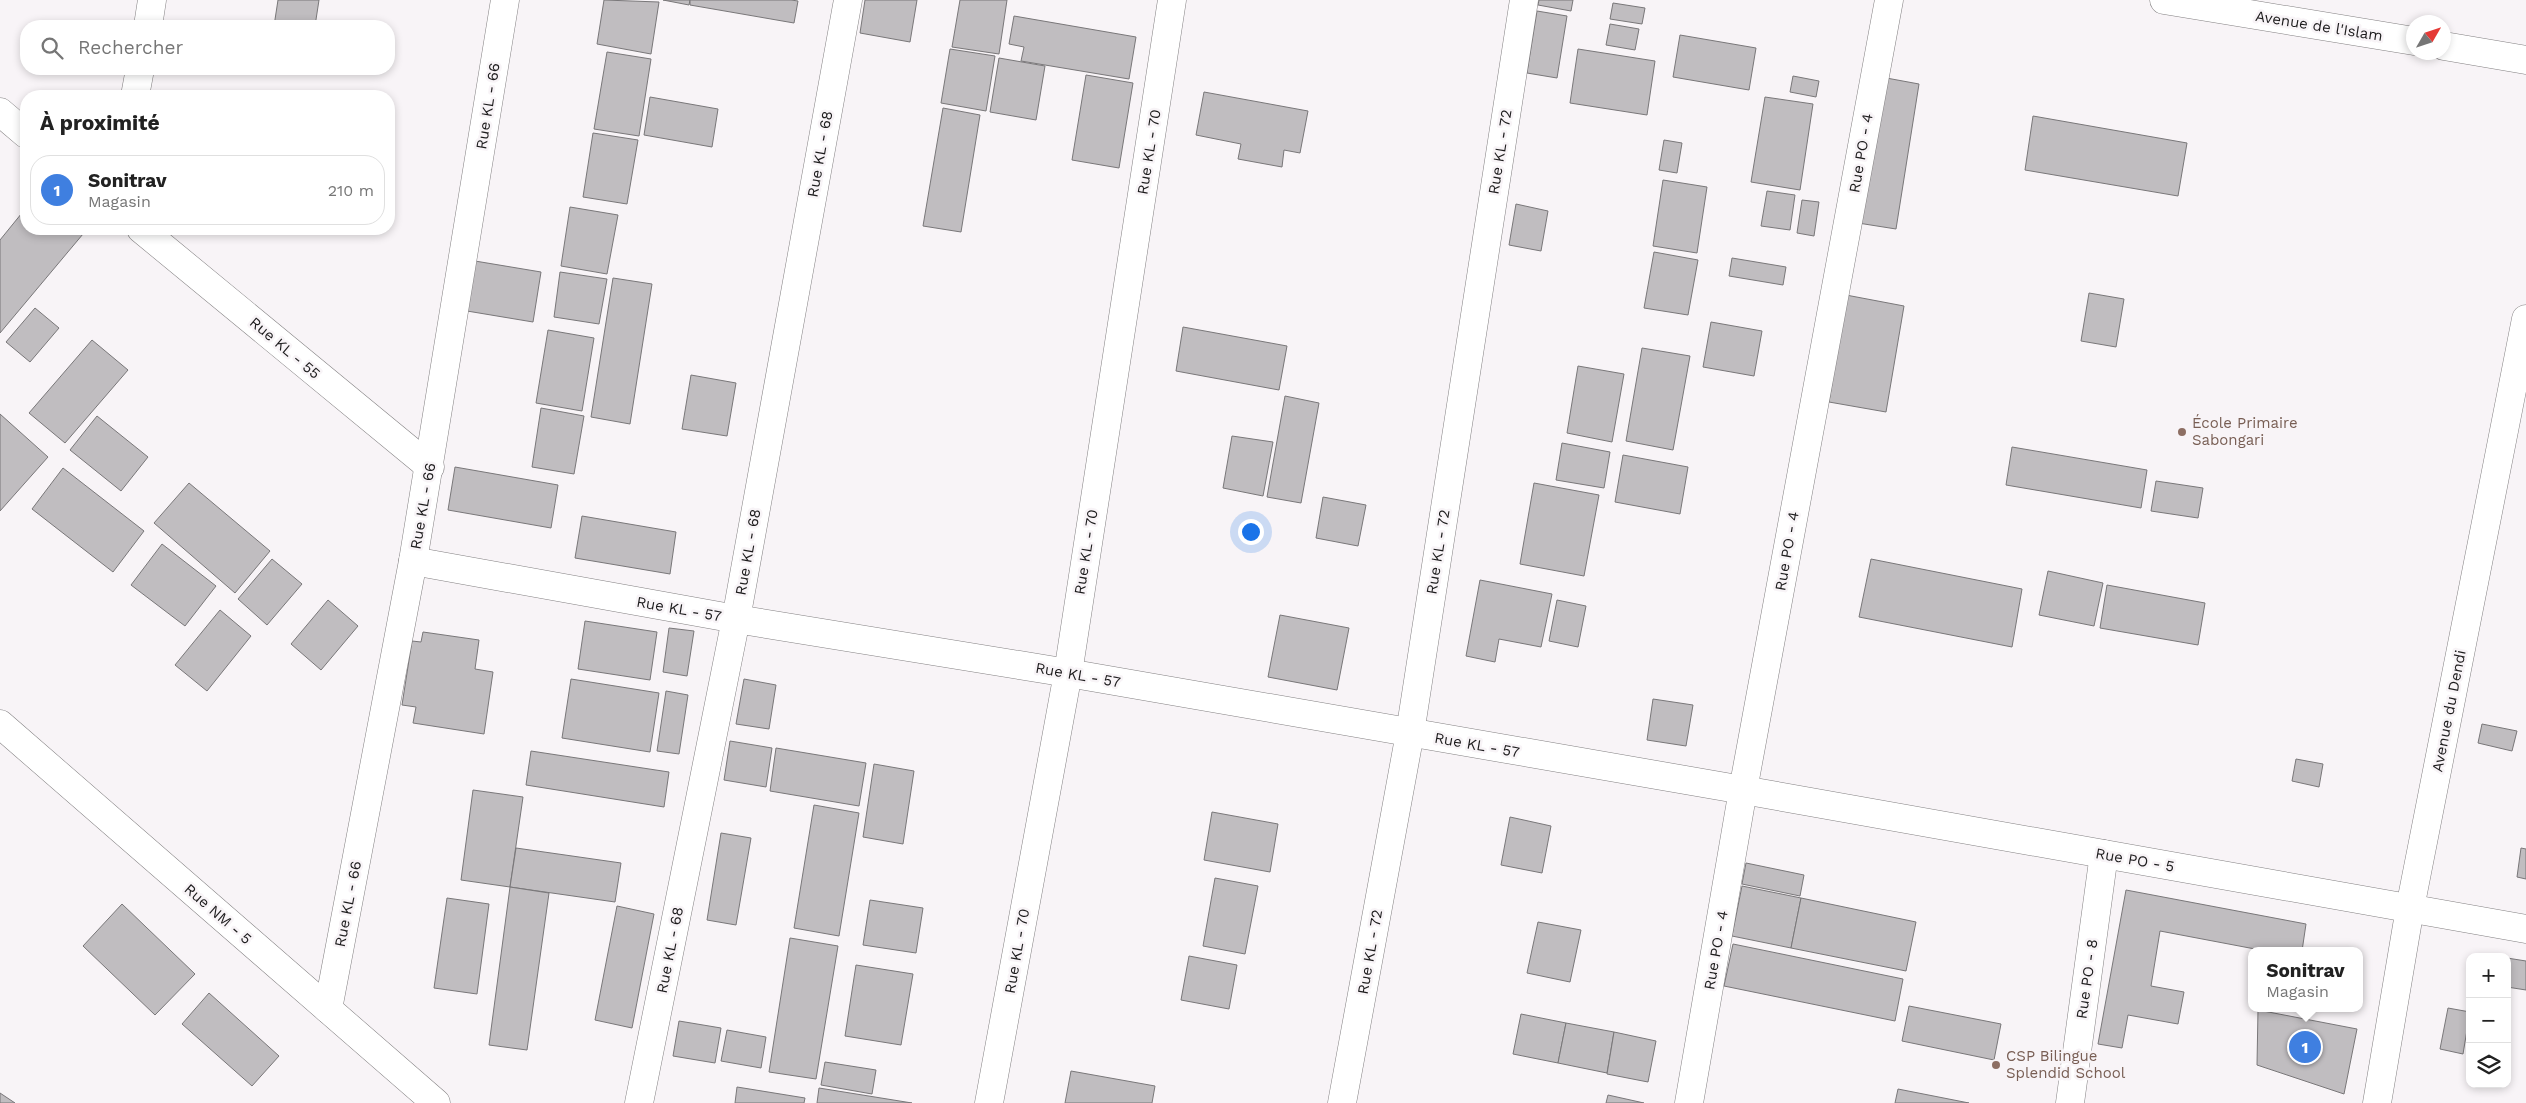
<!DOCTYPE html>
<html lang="fr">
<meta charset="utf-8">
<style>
body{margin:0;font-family:"Work Sans",sans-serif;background:#f6f6f6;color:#222}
.controls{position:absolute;right:15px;bottom:15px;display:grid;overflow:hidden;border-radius:10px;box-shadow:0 2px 8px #0003}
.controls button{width:45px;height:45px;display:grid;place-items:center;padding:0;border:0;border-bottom:1px solid #e0e0e0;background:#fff;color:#222;font:25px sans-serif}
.compass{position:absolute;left:2406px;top:15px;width:45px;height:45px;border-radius:50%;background:#fff;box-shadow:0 2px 8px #0003;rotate:51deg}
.you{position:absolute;left:1250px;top:531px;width:18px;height:18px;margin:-12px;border:4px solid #fff;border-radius:50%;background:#1a73e8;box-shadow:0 0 0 8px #1a73e833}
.badge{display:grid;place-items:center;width:32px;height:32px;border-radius:50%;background:#ca3d69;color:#fff;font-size:16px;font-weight:700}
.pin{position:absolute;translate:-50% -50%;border:2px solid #fff;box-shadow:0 1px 5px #0006}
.popup{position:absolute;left:2248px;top:947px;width:115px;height:65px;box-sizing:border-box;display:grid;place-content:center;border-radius:10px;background:#fff;filter:drop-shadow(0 1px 4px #0005);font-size:16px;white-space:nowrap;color:#767676}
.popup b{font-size:19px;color:#222}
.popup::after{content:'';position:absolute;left:50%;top:100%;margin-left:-10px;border:10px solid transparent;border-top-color:#fff}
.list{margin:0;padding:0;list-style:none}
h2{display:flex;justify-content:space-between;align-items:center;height:65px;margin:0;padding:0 20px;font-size:21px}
h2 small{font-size:16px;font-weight:400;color:#767676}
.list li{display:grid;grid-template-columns:32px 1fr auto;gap:15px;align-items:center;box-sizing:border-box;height:70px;margin:0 10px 10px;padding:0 10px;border:1px solid #e0e0e0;border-radius:20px}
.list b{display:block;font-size:19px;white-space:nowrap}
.list p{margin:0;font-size:16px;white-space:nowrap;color:#767676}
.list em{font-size:16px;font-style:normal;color:#767676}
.icon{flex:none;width:28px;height:28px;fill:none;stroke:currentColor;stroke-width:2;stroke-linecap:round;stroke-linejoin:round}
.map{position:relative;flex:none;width:2526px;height:1103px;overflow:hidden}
.search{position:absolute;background:#fff;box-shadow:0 2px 8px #0003;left:20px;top:20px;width:375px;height:55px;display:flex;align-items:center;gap:12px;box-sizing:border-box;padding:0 18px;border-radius:20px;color:#767676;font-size:19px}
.panel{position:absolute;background:#fff;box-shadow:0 2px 8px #0003;left:20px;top:90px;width:375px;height:145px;border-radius:20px}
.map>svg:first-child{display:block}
.building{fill:#c0bdc0;stroke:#797779}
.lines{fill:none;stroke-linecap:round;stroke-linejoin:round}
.minor-casing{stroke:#838082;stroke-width:29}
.major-casing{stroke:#838082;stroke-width:29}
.minor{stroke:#fff;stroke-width:28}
.major{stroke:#fff;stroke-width:28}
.education-dot{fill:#8d6e63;stroke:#f8f4f7;stroke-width:2}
.labels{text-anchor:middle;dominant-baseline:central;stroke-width:5;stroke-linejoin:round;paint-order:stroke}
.street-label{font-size:15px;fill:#1d1c1d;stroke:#f8f4f7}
.education-label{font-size:15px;fill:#785e54;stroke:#f8f4f7;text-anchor:start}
</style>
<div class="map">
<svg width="2526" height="1103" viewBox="0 0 2526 1103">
<rect width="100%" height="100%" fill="#f8f4f7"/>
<g class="building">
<polygon points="278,0 319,0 315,26 274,26"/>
<polygon points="604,0 659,2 651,54 597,44"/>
<polygon points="663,0 690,0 689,5"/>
<polygon points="690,0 791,0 798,1 794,23 690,5"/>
<polygon points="865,0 917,0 910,42 860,33"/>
<polygon points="960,0 1007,0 999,54 952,47"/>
<polygon points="1539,0 1573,0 1571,11 1538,5"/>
<polygon points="1613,3 1645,8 1642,24 1610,19"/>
<polygon points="1537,11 1567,16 1557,78 1527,73"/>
<polygon points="1014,16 1136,37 1129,79 1021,61 1024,47 1009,44"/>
<polygon points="1610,24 1639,29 1635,50 1606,45"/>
<polygon points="1680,35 1756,48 1749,90 1673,77"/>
<polygon points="950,49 995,56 986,111 941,103"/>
<polygon points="1578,49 1655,61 1647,115 1570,103"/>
<polygon points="607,52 651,59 639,136 594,129"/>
<polygon points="999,58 1045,66 1036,120 990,112"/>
<polygon points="1086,75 1133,83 1119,168 1072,160"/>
<polygon points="1793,76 1819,81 1816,97 1790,92"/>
<polygon points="1881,77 1919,84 1896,229 1858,223"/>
<polygon points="1204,92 1308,111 1300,153 1284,150 1282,167 1238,159 1241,144 1196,135"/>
<polygon points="650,97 718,109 712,147 644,135"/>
<polygon points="1765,97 1813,104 1800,190 1751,182"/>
<polygon points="943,108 980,115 961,232 923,226"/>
<polygon points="2033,116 2187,143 2178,196 2025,170"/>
<polygon points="593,133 638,140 627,204 583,197"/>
<polygon points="1664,140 1682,143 1677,173 1659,170"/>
<polygon points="1663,180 1707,187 1697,253 1653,246"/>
<polygon points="1767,191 1795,195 1790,230 1761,226"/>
<polygon points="1802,200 1819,202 1814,236 1797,233"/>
<polygon points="1516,204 1548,211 1541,251 1509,245"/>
<polygon points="570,207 618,215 607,274 561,266"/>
<polygon points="26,208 26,229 77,229 83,234 0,333 0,240"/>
<polygon points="1654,252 1698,260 1688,315 1644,308"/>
<polygon points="1732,258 1786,267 1783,285 1729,276"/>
<polygon points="475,261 541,272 533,322 467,311"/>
<polygon points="560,272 607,279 599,324 554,317"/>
<polygon points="613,278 652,284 630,424 591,417"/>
<polygon points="2089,293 2124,299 2116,347 2081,341"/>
<polygon points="1846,295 1904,306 1886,412 1829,402"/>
<polygon points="35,308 59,328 30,362 6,342"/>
<polygon points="1711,322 1762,331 1754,376 1703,367"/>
<polygon points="1183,327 1287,346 1279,390 1176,371"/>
<polygon points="548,330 594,338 582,411 536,403"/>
<polygon points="92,340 128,370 65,443 29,413"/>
<polygon points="1642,348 1690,356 1673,450 1626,441"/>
<polygon points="1578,366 1624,374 1612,442 1567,433"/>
<polygon points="691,375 736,383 727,436 682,429"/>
<polygon points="1285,396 1319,403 1301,503 1267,497"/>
<polygon points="541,408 584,416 574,474 532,467"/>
<polygon points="0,414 48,457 0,511"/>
<polygon points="97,416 148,457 121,491 70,450"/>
<polygon points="1232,436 1273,442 1263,496 1223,488"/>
<polygon points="1562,443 1610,452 1604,488 1556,480"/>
<polygon points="2012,447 2147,470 2141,508 2006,485"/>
<polygon points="1623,455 1688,467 1680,514 1615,502"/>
<polygon points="455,467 558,485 551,528 448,510"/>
<polygon points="63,468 144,531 113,572 32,509"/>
<polygon points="2156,481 2203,488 2198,518 2151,511"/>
<polygon points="189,483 270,551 235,593 154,523"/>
<polygon points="1534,483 1599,495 1584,576 1520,564"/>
<polygon points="1323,497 1366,505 1358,546 1316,538"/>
<polygon points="582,516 676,532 670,574 575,558"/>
<polygon points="162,544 216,586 185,626 131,585"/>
<polygon points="272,559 302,584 267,625 238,599"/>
<polygon points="1871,559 2022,589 2012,647 1859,617"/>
<polygon points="2048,571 2103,583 2094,626 2039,615"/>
<polygon points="1480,580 1552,594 1541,647 1499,639 1495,662 1466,656"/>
<polygon points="2107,585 2205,603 2198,645 2100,628"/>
<polygon points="328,600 358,626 321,670 291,644"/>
<polygon points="1557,600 1586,606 1578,647 1549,641"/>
<polygon points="220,610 251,636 207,691 175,665"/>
<polygon points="1280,615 1349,628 1337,690 1268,677"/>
<polygon points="585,621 657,632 650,680 578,669"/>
<polygon points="669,628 694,631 687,676 663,672"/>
<polygon points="423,632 479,640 475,669 493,672 484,734 413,723 416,707 402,705 412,641 421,642"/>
<polygon points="571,679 659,693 650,752 562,738"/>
<polygon points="744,679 776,685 769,729 736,724"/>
<polygon points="666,691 688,695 679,754 657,751"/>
<polygon points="1653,699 1693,705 1686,746 1647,740"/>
<polygon points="2482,724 2517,731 2512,751 2478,743"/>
<polygon points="730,741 772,748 766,787 724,780"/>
<polygon points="776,748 866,763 859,806 770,791"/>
<polygon points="531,751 669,772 664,807 526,785"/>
<polygon points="2296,759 2323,764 2319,787 2292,781"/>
<polygon points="874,764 914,771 903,844 863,837"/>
<polygon points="473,790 523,797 510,887 461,880"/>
<polygon points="814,805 859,813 839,936 794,928"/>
<polygon points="1212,812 1278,824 1270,872 1204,860"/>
<polygon points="1510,817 1551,826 1542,873 1501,865"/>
<polygon points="721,833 751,838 736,925 707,920"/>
<polygon points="516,848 621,863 615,902 510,887"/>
<polygon points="2521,848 2526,849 2526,879 2517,877"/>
<polygon points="1746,863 1804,875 1800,896 1742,884"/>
<polygon points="1215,878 1258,886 1245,954 1203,946"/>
<polygon points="1742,886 1801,898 1791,948 1732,936"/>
<polygon points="510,887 549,893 527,1050 489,1045"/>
<polygon points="2126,890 2306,924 2302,951 2254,951 2255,949 2160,931 2151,986 2184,992 2178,1024 2128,1015 2122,1048 2098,1044"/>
<polygon points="447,898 489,904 477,994 434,988"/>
<polygon points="1801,898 1916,922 1906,971 1791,948"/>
<polygon points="870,900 923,908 916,953 863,945"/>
<polygon points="122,904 195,974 155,1015 83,946"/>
<polygon points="617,906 654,914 632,1028 595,1020"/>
<polygon points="1538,922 1581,930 1570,982 1527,973"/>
<polygon points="790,938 838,946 816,1079 769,1072"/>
<polygon points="1733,944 1903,979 1895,1021 1724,986"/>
<polygon points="1189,956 1237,965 1229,1009 1181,1000"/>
<polygon points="2507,958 2526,961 2526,990 2507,987"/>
<polygon points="856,965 913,974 901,1045 845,1036"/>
<polygon points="209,993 279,1056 252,1086 182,1024"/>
<polygon points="1909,1006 2001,1024 1994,1060 1902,1041"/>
<polygon points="2448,1008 2470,1012 2463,1054 2440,1049"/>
<polygon points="2258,1010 2357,1029 2344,1094 2257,1065"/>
<polygon points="1521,1014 1566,1023 1558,1063 1513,1054"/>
<polygon points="679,1021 721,1028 715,1063 673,1056"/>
<polygon points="1566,1023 1614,1032 1607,1073 1558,1063"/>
<polygon points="727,1030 766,1037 761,1068 721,1061"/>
<polygon points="1614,1032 1656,1041 1648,1082 1607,1074"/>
<polygon points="825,1062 876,1070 872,1094 821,1085"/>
<polygon points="1071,1071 1155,1086 1152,1103 1065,1103"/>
<polygon points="737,1087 805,1098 804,1103 735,1103"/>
<polygon points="819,1088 912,1103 817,1103"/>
<polygon points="1898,1089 1969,1103 1895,1103"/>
<polygon points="0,1093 15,1103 0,1103"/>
<polygon points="1608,1095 1644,1103 1606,1103"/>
</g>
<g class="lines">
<defs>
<g id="minor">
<polyline points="148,26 152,0"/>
<polyline points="135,96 140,69"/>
<polyline points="0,112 26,134"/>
<polyline points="141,229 430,467"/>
<polyline points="413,561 736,619 1068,673 1743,790 2526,929"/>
<polyline points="0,724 436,1103"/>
<polyline points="328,1009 413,561 505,0"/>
<polyline points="639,1103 736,619 848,0"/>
<polyline points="989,1103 1068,673 1172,0"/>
<polyline points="1342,1103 1410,733 1524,0"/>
<polyline points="1689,1103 1743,790 1889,0"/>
<polyline points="2070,1103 2104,854"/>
<polyline points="2377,1103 2410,908 2526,319"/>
</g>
<g id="major">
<polyline points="2164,0 2414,41"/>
<polyline points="2444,46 2526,60"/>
</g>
</defs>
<use href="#minor" class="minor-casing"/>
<use href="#major" class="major-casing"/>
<use href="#minor" class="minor"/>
<use href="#major" class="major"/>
</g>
<g class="education-dot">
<circle cx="2182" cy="432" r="5"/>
<circle cx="1996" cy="1065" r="5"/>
</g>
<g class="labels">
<g class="street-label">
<text transform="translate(2319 26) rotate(9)">Avenue de l'Islam</text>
<text transform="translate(488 106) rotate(-81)">Rue KL - 66</text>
<text transform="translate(1149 152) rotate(-81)">Rue KL - 70</text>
<text transform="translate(1500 152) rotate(-81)">Rue KL - 72</text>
<text transform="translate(1861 153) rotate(-80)">Rue PO - 4</text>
<text transform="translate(820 154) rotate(-80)">Rue KL - 68</text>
<text transform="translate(285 348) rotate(40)">Rue KL - 55</text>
<text transform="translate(423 506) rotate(-80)">Rue KL - 66</text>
<text transform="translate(1787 551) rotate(-80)">Rue PO - 4</text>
<text transform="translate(748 552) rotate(-80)">Rue KL - 68</text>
<text transform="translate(1086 552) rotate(-81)">Rue KL - 70</text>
<text transform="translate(1438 552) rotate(-81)">Rue KL - 72</text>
<text transform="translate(679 609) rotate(10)">Rue KL - 57</text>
<text transform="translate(1078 675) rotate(10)">Rue KL - 57</text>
<text transform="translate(2449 711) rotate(-79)">Avenue du Dendi</text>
<text transform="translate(1477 745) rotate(10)">Rue KL - 57</text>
<text transform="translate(2135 860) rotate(10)">Rue PO - 5</text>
<text transform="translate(348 904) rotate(-79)">Rue KL - 66</text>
<text transform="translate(218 914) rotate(41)">Rue NM - 5</text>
<text transform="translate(670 950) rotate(-79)">Rue KL - 68</text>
<text transform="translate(1716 950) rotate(-80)">Rue PO - 4</text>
<text transform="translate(1017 951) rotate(-80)">Rue KL - 70</text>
<text transform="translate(1370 952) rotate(-80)">Rue KL - 72</text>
<text transform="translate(2087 979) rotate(-82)">Rue PO - 8</text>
</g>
<g class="education-label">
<text x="2192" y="423">École Primaire<tspan x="2192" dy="17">Sabongari</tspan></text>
<text x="2006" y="1056">CSP Bilingue<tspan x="2006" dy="17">Splendid School</tspan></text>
</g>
</g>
</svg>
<div class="controls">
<button>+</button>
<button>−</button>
<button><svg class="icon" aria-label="layers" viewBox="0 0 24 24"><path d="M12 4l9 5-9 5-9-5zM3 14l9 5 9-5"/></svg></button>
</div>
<svg class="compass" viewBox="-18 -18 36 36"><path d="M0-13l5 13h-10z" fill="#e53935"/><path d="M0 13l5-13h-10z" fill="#767676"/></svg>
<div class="you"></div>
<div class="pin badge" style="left:2305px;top:1047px;background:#3f7fe0">1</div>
<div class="popup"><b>Sonitrav</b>Magasin</div>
<div class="search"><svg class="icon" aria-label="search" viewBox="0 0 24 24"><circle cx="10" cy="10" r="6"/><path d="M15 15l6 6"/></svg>Rechercher</div>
<section class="panel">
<h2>À proximité<small></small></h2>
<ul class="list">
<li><span class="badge" style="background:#3f7fe0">1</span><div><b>Sonitrav</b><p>Magasin</p></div><em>210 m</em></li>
</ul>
</section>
</div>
